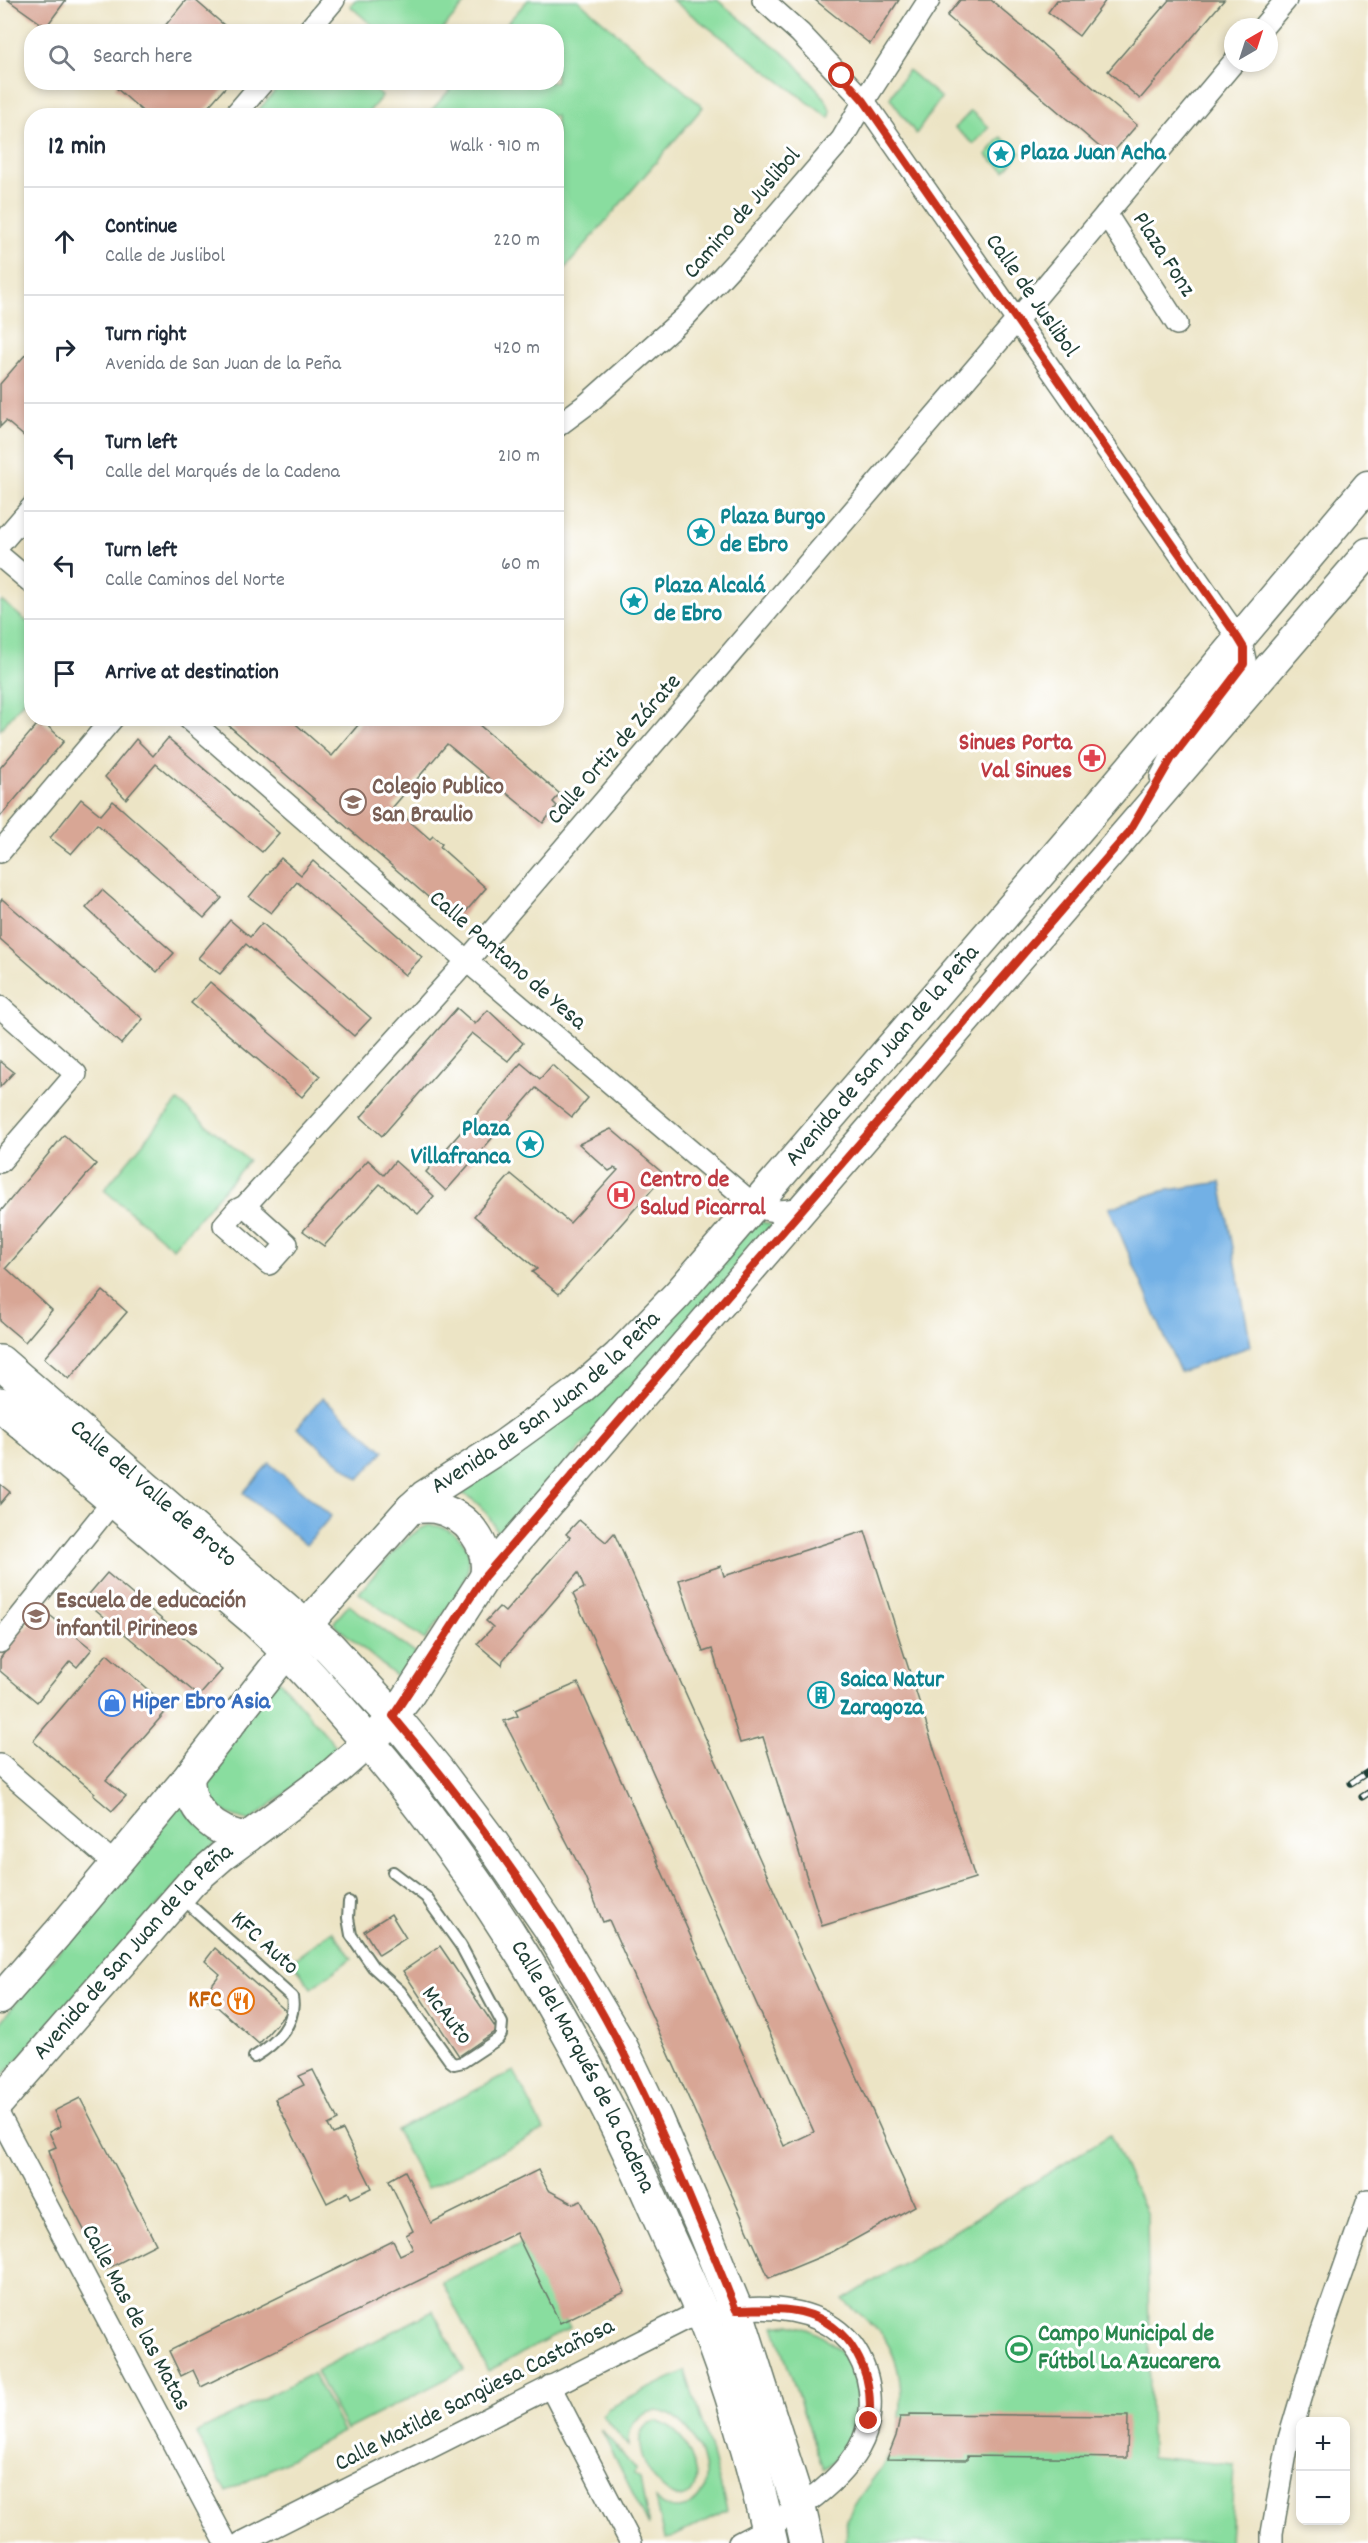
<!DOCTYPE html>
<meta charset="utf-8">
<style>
body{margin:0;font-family:Dekko,sans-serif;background:#f6f6f7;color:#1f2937}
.controls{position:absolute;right:18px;bottom:18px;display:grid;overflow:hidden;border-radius:12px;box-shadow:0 3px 9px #0003}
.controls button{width:54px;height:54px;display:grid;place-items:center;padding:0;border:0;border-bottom:2px solid #e0e1e3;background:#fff;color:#1f2937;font:30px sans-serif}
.compass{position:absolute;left:1224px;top:18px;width:54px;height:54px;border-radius:50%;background:#fff;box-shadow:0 3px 9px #0003;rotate:39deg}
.stop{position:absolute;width:18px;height:18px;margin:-14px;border:4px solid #c8321e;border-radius:50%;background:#fff}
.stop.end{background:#c8321e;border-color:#fff;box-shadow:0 2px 6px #0008}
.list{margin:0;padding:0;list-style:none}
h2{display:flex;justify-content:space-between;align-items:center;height:78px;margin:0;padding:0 24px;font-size:26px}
h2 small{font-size:20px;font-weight:400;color:#747a83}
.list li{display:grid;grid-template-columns:39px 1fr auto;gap:18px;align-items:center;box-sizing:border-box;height:108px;padding:0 24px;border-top:2px solid #e0e1e3}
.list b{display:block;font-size:22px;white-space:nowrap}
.list p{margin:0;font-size:20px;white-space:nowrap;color:#747a83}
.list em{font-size:20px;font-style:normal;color:#747a83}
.icon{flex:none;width:33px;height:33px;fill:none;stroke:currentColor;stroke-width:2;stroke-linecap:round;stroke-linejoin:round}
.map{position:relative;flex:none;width:1368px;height:2543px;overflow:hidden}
.search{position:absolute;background:#fff;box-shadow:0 3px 9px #0003;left:24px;top:24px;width:540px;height:66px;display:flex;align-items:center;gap:15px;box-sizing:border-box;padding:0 21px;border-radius:24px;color:#747a83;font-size:22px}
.panel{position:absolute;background:#fff;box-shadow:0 3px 9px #0003;left:24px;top:108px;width:540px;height:618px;border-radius:24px}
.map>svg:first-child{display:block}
.green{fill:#89dd9f;stroke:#548d6a;stroke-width:1.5}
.water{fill:#72b0e5;stroke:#48768c;stroke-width:1.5}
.building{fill:#d8a695}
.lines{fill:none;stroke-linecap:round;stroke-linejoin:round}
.lane-casing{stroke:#677767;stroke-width:14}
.street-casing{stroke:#677767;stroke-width:24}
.secondary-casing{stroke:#677767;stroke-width:33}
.primary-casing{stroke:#677767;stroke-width:36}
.lane{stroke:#fff;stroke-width:10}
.street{stroke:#fff;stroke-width:21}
.secondary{stroke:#fff;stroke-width:30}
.primary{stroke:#fff;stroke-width:33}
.rail-casing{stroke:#1f3d34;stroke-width:7}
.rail{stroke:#fff;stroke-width:4.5;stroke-dasharray:14;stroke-linecap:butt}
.route{stroke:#c8321e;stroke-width:8}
.labels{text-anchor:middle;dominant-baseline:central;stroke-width:6;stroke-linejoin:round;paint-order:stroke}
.culture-label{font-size:24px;font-weight:bold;fill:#0d838f;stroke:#fff;text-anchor:start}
.street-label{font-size:24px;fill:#1f3d34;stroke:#fff}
.health-label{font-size:24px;font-weight:bold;fill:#be3a42;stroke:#fff;text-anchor:end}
.education-label{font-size:24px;font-weight:bold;fill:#785e54;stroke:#fff;text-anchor:start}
.shop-label{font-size:24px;font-weight:bold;fill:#366cbe;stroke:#fff;text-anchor:start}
.food-label{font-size:24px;font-weight:bold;fill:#c56008;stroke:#fff;text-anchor:end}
.leisure-label{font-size:24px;font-weight:bold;fill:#27864d;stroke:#fff;text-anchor:start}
</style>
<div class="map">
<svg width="1368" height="2543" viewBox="0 0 1368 2543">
<rect width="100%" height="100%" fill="#fff"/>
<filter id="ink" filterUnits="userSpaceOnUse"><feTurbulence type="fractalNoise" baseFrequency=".0167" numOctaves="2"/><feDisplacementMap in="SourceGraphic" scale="12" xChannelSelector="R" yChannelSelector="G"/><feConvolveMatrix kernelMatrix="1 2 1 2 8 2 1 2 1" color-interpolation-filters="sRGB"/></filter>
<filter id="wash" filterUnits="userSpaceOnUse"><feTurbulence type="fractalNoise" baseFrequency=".008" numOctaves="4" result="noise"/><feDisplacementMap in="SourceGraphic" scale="24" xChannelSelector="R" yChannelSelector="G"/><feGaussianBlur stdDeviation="1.35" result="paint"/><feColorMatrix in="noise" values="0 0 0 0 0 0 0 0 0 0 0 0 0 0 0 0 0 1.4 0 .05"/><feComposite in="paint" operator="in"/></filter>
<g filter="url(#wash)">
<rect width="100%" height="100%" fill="#ece4c5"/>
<g class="green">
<polygon points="355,0 468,0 441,31 380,32 350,6"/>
<polygon points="528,0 578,0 703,107 557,278 556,116 427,115 456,83 556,82 556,32 500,31"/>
<polygon points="672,0 717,0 792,60 825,98 831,112 829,118"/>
<polygon points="908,70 941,98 916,134 890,98"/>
<polygon points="282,83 366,83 382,96 366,115 254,115"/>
<polygon points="971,111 989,127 974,144 955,128"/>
<polygon points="1001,137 1020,153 1005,171 986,155"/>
<polygon points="2,601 31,625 31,692 0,730 0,603"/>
<polygon points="178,1101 249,1160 173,1248 104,1190"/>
<path d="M 757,1220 L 779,1228 L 500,1538 C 491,1517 480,1500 458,1492 L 528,1442 Z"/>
<path d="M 430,1525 C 443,1526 451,1530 460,1538 C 489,1566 441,1615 425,1640 L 359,1593 C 376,1574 406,1531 430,1525 Z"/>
<polygon points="349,1605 416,1654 406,1669 397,1677 335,1625 334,1622"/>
<path d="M 278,1679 L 340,1751 L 250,1821 C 221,1813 204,1805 202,1773 Z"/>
<polygon points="180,1797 219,1839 0,2079 0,2022 78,1928"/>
<polygon points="332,1931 352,1958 311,1988 292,1961"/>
<polygon points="514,2071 544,2130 427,2189 396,2130"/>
<path d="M 1110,2135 L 1147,2215 L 1151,2457 L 1234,2465 L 1230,2543 L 845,2543 C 846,2536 845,2527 847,2520 C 851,2505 876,2476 885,2462 C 906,2428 907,2371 884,2338 C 873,2323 857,2312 843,2300 Z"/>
<polygon points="526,2241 570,2328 488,2371 442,2282"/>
<polygon points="433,2311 464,2370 346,2430 316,2371"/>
<path d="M 790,2324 C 863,2338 884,2425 823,2469 L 774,2326 Z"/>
<path d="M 685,2371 L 710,2447 L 727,2510 L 671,2538 L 664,2539 L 655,2499 C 664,2507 673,2510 684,2507 C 734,2494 685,2391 643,2415 C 632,2421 628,2433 629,2446 L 602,2415 L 609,2408 Z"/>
<polygon points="313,2373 343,2432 226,2492 196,2433"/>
<path d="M 656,2421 C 679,2423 702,2466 694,2487 C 677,2529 609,2432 656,2421 Z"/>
<polygon points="601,2429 635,2469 634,2475 640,2479 649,2526"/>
</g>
<g class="water">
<polygon points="1221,1182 1251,1346 1180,1372 1109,1208 1162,1191"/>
<polygon points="322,1398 384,1451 359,1479 297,1428"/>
<polygon points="269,1463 331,1516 306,1545 243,1493"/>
</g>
<g id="blocks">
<g class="building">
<polygon points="8,0 66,0 46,27"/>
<polygon points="186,0 195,0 232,32 160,32"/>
<polygon points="815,0 899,0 870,44"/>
<polygon points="960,0 991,0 1137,125 1110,156 947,16"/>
<polygon points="1057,0 1106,0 1079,36 1048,12"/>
<polygon points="1169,0 1224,0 1140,99 1108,71"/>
<polygon points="119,82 230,82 200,116 148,116 115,87"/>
<polygon points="32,347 32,443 6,421 0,427 0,384"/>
<polygon points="220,718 289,718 332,756 364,718 471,718 560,794 553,802 557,806 543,823 447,744 393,807 430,839 433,836 442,844 440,847 486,888 457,922"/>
<polygon points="41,720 64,741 0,817 0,768"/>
<polygon points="168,738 279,833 262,852 156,764 126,799 105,777 136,739 153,756"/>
<polygon points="81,799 101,815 113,801 222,898 204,918 97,824 71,854 50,838"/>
<polygon points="281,858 301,875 313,861 422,957 405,975 297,882 271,913 249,897"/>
<polygon points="102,890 174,953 157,972 86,908"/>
<polygon points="2,899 143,1019 121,1044 0,939 0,902"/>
<polygon points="230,920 250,937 262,923 371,1018 354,1036 246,944 220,974 198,958"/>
<polygon points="210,982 320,1076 302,1097 191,1003"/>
<polygon points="457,1008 475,1024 488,1010 523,1043 508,1061 472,1033 382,1136 361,1117"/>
<polygon points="0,1061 14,1072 0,1087"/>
<polygon points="521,1063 540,1079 552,1065 588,1098 572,1117 536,1088 446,1191 426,1172"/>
<polygon points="611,1129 665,1175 559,1294 532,1272 537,1269 474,1216 511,1174 570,1223 618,1170 614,1168 609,1171 579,1144"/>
<polygon points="64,1135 96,1164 6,1268 52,1310 25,1342 0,1321 0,1212"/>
<polygon points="368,1160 384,1175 395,1161 434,1196 418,1214 380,1184 324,1246 303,1231"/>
<polygon points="103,1291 127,1312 69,1379 44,1358"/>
<polygon points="0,1484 10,1492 0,1504"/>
<polygon points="579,1520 606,1542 614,1533 915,2206 832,2252 769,2278 609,1920 603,1922 585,1877 504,1721 518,1716 515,1710 578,1683 784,2146 814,2132 573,1594 584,1588 578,1573 503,1660 502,1665 477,1644 493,1627 486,1621 499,1607 505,1612 570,1537 566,1534"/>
<polygon points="865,1531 975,1878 822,1926 763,1737 740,1743 712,1649 703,1652 679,1580 721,1566 724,1576"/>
<polygon points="107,1573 222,1670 199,1696 84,1600"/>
<polygon points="42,1609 92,1649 77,1667 70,1661 37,1702 0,1671 0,1659 21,1628 24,1630"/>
<polygon points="107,1654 169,1708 106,1780 126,1796 112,1811 93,1795 95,1793 33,1741"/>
<polygon points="391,1914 406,1938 379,1955 364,1931"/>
<polygon points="440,1946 497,2030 459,2056 403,1971"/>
<polygon points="215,1948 287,2012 259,2044 204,1995 220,1974 205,1961"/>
<polygon points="313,2070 338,2120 328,2125 333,2134 343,2130 372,2188 351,2198 348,2192 327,2203 275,2099 304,2085 299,2076"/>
<polygon points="80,2098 156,2244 105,2270 59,2182 49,2150 56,2147 49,2132 61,2126 54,2111"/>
<polygon points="538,2170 548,2190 574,2204 581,2201 625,2292 560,2323 516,2233 201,2387 193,2370 181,2376 169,2351 393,2241 400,2255 413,2249 406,2235 413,2231 389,2180 405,2171 431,2223"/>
<polygon points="909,2414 1128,2416 1127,2458 967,2456 967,2460 887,2459 896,2436 900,2417 909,2417"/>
</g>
</g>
</g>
<g filter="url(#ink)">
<use href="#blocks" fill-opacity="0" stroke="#677767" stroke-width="1.5"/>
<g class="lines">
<defs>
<g id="lane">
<path d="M 182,1898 L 292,1997 C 297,2023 276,2044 254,2057"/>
<polyline points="349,1902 348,1918 351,1935 373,1967 400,1991 450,2061 454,2064 463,2062 498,2039 501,2034 502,2023 461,1946 426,1897 393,1872"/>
</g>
<g id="street">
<polyline points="763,0 800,33 864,101 1241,642 1245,660 1239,671 1171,758 1161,777"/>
<polyline points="1263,27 1286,0"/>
<polyline points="307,32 334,0"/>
<polyline points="234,116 263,82"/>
<polyline points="1106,214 1177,324"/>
<polyline points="556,427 587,404 685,317 744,253 842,139 864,101 929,0"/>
<polyline points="0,544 32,507"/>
<polyline points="0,556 32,583"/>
<path d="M 188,718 L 467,961 L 754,1205 C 771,1214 789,1211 806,1206"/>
<polyline points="0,852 113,718"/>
<polyline points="0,1007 76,1074 0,1162"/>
<polyline points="245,1206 287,1244 269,1264 224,1225 237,1210 245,1206 467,961 1017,320 1233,63"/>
<polyline points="0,1642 114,1500"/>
<polyline points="0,1765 115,1864"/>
<polyline points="0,2117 226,2543"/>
<polyline points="550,2386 631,2543"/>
<path d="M 241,2543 L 685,2319 C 750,2302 845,2296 867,2377 C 873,2400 871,2427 859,2448 C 835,2490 782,2521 739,2543"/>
<polyline points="1272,2543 1272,2533 1288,2442 1315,2351 1368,2200"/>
</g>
<g id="secondary">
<path d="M 411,1508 C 419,1508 428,1507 435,1508 C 467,1514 491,1545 485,1577"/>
<path d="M 190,1775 C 185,1808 216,1835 248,1837"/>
<path id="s1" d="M 0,1999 L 57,1934 L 190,1775 L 318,1612 L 411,1508 L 424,1496 L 502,1446 L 578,1391 L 618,1356 L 678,1294 L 1084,823 L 1368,486"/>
<path id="s2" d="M 0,2101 L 192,1882 L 222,1856 L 331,1775 L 381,1731 L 407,1698 L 485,1577 L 1368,553"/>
</g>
<g id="primary">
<path id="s3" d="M 0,1362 L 329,1647 L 393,1716 L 437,1770 L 491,1842 L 549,1926 L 621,2047 L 656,2120 L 704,2231 L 736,2310 L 799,2508 L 807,2543"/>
<path id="s4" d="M 0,1404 L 254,1619 C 291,1653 324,1691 357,1729 C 486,1878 580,2038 659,2217 C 673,2250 690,2282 703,2316 C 732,2389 754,2466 771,2543"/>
</g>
</defs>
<use href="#lane" class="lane-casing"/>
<use href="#street" class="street-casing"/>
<use href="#secondary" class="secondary-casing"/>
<use href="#primary" class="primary-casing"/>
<use href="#lane" class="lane"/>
<use href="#street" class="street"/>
<use href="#secondary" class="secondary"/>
<use href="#primary" class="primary"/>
<defs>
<g id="rail">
<polyline points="1351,1783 1368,1772"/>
<polyline points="1362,1797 1368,1793"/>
</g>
</defs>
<use href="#rail" class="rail-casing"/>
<use href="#rail" class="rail"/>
</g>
</g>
<g class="lines" filter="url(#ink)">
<path class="route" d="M 842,76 L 864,101 L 1238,638 L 1244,648 L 1244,664 L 1172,758 L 1129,832 L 484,1577 L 393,1716 C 479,1818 560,1930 621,2048 C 665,2133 700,2222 736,2310 C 758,2310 780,2307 801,2312 C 851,2324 875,2373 869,2421"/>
</g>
<defs>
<symbol id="sight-ring" viewBox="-11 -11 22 22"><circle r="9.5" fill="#fff" stroke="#0f9aa8" stroke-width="1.5"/><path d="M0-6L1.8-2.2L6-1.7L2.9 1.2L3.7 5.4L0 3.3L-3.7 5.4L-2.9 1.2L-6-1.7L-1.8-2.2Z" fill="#0f9aa8"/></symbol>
<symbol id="pharmacy-ring" viewBox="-11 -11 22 22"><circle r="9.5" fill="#fff" stroke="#e0444e" stroke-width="1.5"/><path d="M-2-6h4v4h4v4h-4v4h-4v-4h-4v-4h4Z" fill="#e0444e"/></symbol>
<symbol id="school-ring" viewBox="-11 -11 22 22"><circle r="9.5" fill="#fff" stroke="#8d6e63" stroke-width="1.5"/><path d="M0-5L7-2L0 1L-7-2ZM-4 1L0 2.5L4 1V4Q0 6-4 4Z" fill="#8d6e63"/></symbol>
<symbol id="hospital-ring" viewBox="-11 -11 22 22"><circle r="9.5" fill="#fff" stroke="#e0444e" stroke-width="1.5"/><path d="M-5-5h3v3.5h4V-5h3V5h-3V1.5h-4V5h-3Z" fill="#e0444e"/></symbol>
<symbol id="building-ring" viewBox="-11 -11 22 22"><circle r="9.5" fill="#fff" stroke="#0f9aa8" stroke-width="1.5"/><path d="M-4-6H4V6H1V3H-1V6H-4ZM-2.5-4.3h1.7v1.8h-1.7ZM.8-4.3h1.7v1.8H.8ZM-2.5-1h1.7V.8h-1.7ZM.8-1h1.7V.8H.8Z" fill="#0f9aa8"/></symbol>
<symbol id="shop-ring" viewBox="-11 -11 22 22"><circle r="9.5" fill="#fff" stroke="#3f7fe0" stroke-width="1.5"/><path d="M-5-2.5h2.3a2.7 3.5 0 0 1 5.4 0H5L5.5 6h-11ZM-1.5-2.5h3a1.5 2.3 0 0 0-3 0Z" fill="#3f7fe0"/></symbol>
<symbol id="restaurant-ring" viewBox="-11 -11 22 22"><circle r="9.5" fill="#fff" stroke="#e8710a" stroke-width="1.5"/><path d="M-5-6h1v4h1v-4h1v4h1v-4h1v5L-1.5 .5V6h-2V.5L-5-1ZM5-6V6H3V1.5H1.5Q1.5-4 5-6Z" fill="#e8710a"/></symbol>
<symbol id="stadium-ring" viewBox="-11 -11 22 22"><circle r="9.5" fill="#fff" stroke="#2e9e5b" stroke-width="1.5"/><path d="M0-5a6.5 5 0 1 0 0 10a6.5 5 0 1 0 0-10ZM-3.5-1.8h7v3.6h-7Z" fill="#2e9e5b"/></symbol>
</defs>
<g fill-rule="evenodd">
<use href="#sight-ring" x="986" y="139" width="30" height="30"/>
<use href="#sight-ring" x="686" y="517" width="30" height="30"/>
<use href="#sight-ring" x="619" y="586" width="30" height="30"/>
<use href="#pharmacy-ring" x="1077" y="743" width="30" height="30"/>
<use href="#school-ring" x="338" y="787" width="30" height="30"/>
<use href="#sight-ring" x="515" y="1129" width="30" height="30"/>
<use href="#hospital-ring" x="606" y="1180" width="30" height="30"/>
<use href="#school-ring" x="21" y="1601" width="30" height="30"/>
<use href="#building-ring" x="806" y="1680" width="30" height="30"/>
<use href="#shop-ring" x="97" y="1688" width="30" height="30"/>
<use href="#restaurant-ring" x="226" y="1986" width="30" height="30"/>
<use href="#stadium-ring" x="1004" y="2334" width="30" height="30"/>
</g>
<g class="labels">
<g class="culture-label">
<text x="1020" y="154">Plaza Juan Acha</text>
<text x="720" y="518">Plaza Burgo<tspan x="720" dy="28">de Ebro</tspan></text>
<text x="654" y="587">Plaza Alcalá<tspan x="654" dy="28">de Ebro</tspan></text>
<text x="510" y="1130" text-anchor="end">Plaza<tspan x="510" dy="28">Villafranca</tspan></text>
<text x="840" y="1681">Saica Natur<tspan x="840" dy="28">Zaragoza</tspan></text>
</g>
<g class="street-label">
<text transform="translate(743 214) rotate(-49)">Camino de Juslibol</text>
<text transform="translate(1163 255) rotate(57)">Plaza Fonz</text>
<text transform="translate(1031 296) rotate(55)">Calle de Juslibol</text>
<text transform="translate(615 750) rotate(-49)">Calle Ortiz de Zárate</text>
<text transform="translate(507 961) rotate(41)">Calle Pantano de Yesa</text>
<text stroke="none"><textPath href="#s1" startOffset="1298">Avenida de San Juan de la Peña</textPath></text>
<text stroke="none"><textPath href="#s1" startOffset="812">Avenida de San Juan de la Peña</textPath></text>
<text stroke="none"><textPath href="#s3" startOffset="202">Calle del Valle de Broto</textPath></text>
<text transform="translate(264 1944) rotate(42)">KFC Auto</text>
<text stroke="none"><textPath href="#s2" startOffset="200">Avenida de San Juan de la Peña</textPath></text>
<text transform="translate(446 2016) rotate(52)">McAuto</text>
<text stroke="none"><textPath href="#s4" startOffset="891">Calle del Marqués de la Cadena</textPath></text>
<text transform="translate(135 2318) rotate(62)">Calle Mas de las Matas</text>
<text transform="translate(475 2396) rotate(-27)">Calle Matilde Sangüesa Castañosa</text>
</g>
<g class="health-label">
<text x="1072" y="744">Sinues Porta<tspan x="1072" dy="28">Val Sinues</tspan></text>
<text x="640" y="1181" text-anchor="start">Centro de<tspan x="640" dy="28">Salud Picarral</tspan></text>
</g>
<g class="education-label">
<text x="372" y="788">Colegio Publico<tspan x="372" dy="28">San Braulio</tspan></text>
<text x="56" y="1602">Escuela de educación<tspan x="56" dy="28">infantil Pirineos</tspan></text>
</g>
<g class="shop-label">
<text x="132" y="1703">Hiper Ebro Asia</text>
</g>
<g class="food-label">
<text x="222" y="2001">KFC</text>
</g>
<g class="leisure-label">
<text x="1038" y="2335">Campo Municipal de<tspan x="1038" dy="28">Fútbol La Azucarera</tspan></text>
</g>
</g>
</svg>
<div class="controls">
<button>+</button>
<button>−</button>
</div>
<svg class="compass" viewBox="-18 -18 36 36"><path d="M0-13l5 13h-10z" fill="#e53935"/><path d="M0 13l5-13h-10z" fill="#747a83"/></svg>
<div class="stop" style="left:842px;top:76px"></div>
<div class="stop end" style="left:869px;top:2421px"></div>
<div class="search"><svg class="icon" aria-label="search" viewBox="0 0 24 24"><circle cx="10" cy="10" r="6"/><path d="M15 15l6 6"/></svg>Search here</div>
<section class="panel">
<h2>12 min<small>Walk · 910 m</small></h2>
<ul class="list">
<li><svg class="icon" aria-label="ahead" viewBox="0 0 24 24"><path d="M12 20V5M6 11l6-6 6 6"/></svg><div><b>Continue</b><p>Calle de Juslibol</p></div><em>220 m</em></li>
<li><svg class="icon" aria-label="right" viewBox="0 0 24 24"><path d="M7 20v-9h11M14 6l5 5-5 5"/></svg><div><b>Turn right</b><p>Avenida de San Juan de la Peña</p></div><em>420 m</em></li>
<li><svg class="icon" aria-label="left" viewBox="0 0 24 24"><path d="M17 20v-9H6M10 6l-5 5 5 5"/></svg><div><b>Turn left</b><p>Calle del Marqués de la Cadena</p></div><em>210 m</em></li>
<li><svg class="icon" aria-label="left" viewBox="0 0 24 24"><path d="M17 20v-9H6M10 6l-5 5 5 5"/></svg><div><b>Turn left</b><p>Calle Caminos del Norte</p></div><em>60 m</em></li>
<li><svg class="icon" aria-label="arrive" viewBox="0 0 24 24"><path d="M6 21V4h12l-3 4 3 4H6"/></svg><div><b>Arrive at destination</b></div></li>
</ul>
</section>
</div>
